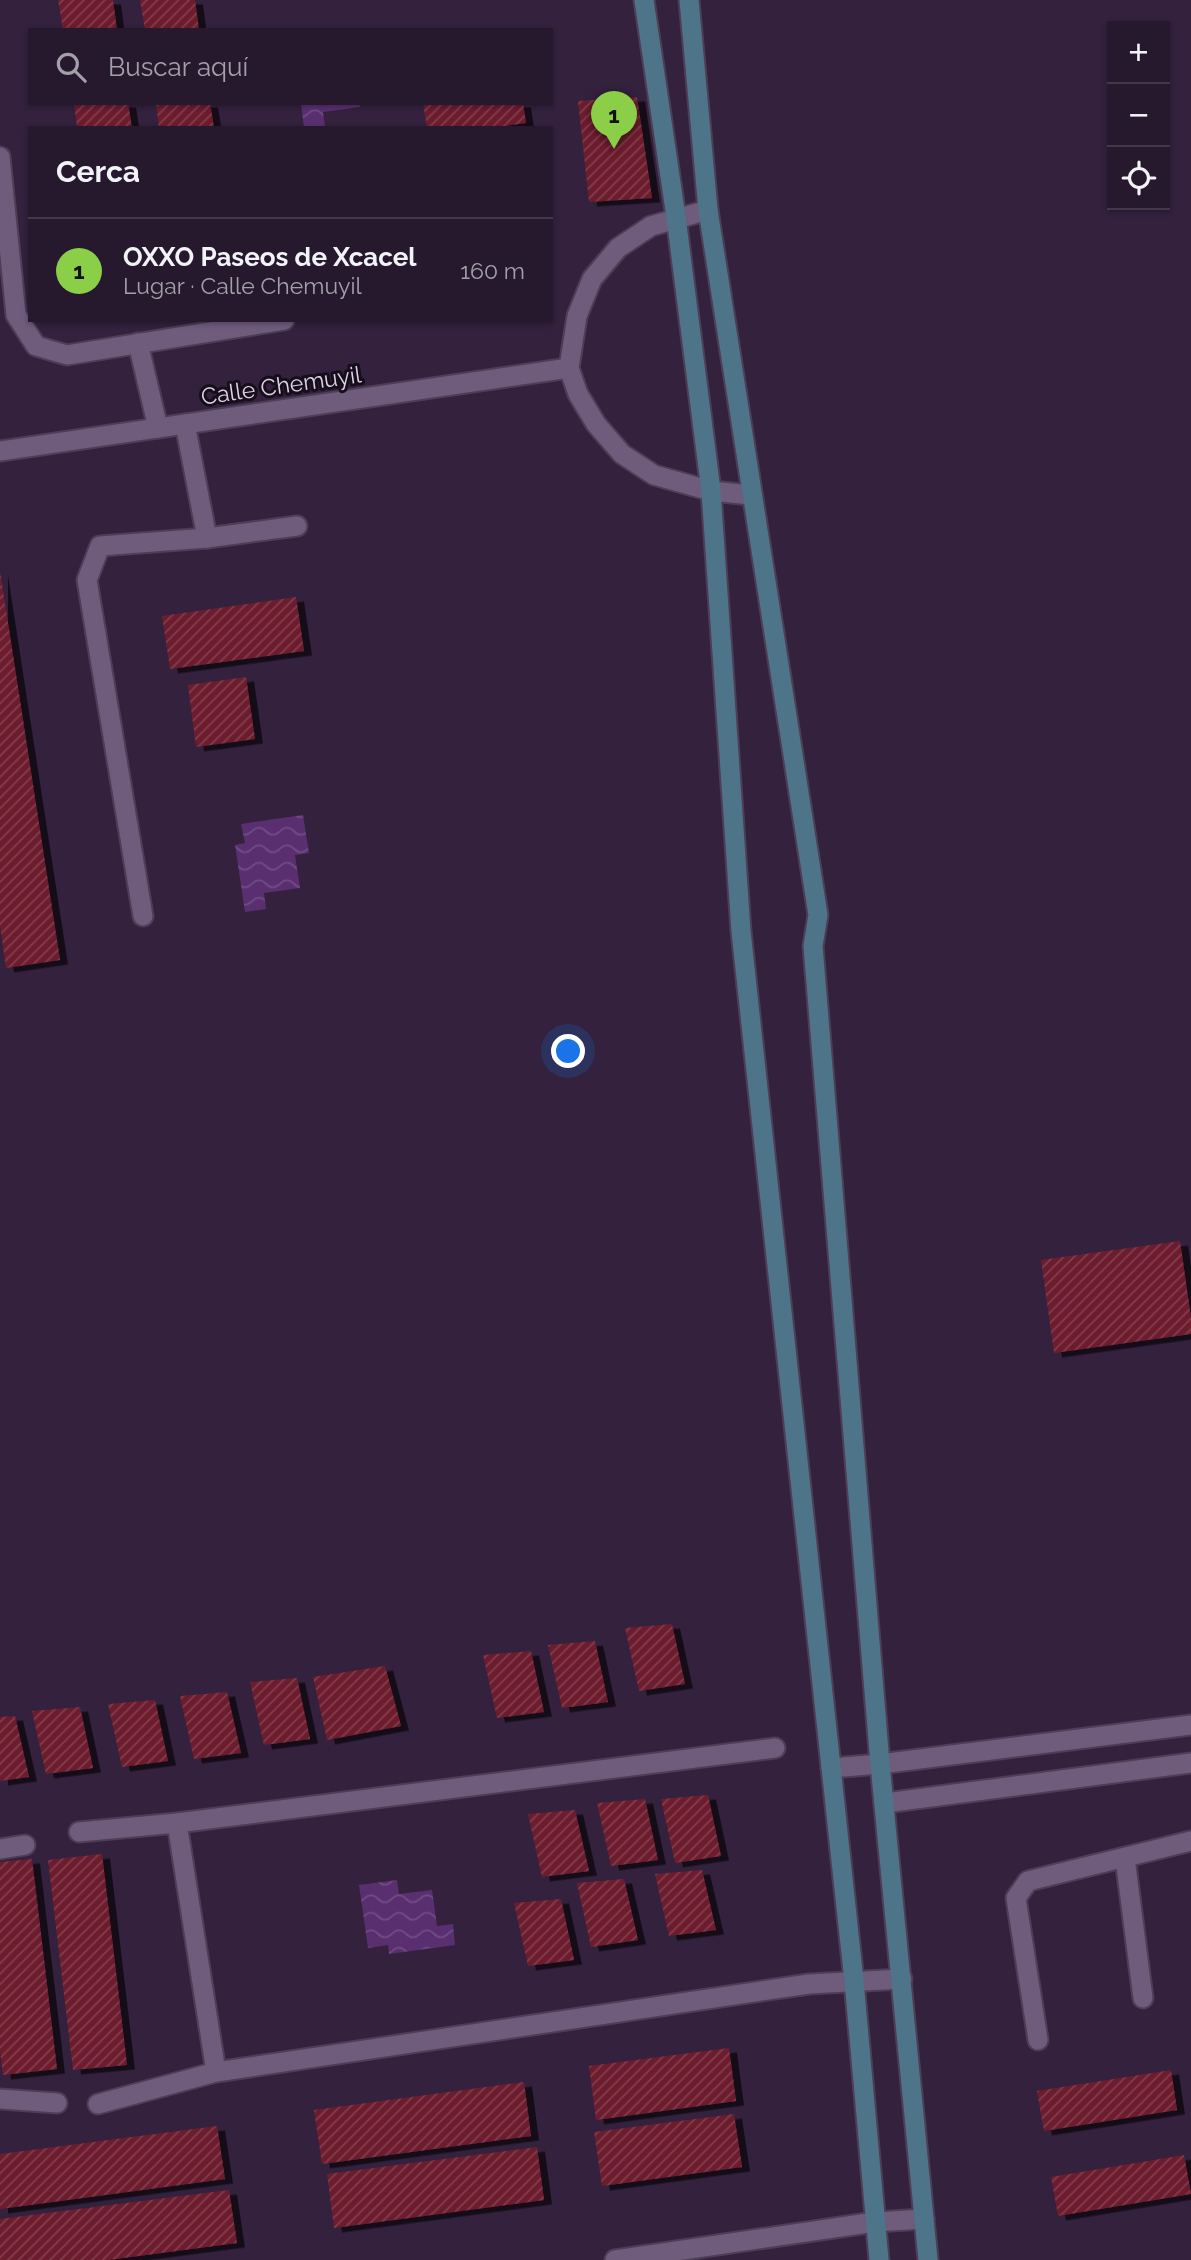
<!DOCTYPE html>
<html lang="es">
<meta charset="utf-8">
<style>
body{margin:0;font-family:Raleway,sans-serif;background:#2e2236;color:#f1f3f6}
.controls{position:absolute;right:21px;top:21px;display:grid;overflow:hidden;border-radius:0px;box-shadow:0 2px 5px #0004}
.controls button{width:63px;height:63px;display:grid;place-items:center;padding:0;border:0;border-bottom:2px solid #42384a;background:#26192e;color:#f1f3f6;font:35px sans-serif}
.you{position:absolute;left:569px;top:1052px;width:24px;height:24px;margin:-18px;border:5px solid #fff;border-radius:50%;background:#1a73e8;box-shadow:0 0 0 10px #1a73e833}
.badge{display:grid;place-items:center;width:46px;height:46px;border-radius:50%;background:#8bce47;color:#111;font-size:23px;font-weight:700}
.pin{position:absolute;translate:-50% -58px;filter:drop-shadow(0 2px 4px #0008)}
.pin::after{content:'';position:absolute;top:37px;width:24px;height:21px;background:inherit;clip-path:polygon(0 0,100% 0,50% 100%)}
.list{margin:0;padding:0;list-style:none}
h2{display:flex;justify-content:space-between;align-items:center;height:91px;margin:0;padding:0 28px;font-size:30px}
h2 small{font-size:23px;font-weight:400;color:#a4a0aa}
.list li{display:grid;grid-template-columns:46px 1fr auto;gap:21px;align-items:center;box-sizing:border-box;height:105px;padding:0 28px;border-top:2px solid #42384a}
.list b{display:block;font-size:26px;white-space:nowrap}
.list p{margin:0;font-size:23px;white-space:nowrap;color:#a4a0aa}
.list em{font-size:23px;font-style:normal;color:#a4a0aa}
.icon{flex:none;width:38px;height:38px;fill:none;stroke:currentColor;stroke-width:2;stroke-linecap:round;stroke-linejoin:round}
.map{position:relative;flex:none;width:1191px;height:2260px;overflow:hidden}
.search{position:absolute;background:#26192e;box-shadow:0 2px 5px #0004;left:28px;top:28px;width:525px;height:77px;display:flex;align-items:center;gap:18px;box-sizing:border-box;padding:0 24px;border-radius:0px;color:#a4a0aa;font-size:26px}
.panel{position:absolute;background:#26192e;box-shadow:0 2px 5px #0004;left:28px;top:126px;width:525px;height:196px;border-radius:0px}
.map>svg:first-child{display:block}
.water{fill:url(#water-waves)}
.building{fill:url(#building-hatch);filter:url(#shadow)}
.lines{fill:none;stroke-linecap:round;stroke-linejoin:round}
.service-casing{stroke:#4d3d55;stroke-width:23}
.minor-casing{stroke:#4d3d55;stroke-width:23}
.tertiary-casing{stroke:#4d3d55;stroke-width:23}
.secondary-casing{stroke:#4d3d55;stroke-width:23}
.service{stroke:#6f5b7c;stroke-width:19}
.minor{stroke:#6f5b7c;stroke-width:19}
.tertiary{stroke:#6f5b7c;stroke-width:19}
.secondary{stroke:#4e748a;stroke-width:19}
.labels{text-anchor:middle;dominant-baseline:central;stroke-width:6;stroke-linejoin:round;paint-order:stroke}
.street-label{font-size:23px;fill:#ddd2e5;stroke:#160e1b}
</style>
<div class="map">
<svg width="1191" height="2260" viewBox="0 0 1191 2260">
<defs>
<pattern id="water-waves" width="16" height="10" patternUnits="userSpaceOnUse" patternTransform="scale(1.75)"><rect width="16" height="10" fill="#592f70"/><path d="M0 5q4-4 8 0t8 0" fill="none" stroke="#704c84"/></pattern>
<pattern id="building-hatch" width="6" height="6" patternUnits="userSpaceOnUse" patternTransform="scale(1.75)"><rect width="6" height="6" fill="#6d1d2e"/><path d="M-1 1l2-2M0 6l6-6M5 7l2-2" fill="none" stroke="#813d4c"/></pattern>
<filter id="shadow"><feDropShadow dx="8" dy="4.5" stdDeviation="0" flood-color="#0009"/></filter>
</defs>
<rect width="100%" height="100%" fill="#33213d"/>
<g class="water">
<polygon points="301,103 359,103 360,107 323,112 325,127 304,128"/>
<polygon points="303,815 309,853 295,855 300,888 264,893 266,909 245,912 235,845 245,843 241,824"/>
<polygon points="397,1880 399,1894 432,1890 437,1926 453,1924 455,1945 389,1954 388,1945 368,1948 359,1885"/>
</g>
<g class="building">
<polygon points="58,0 113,0 117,30 63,30"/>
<polygon points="140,0 195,0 199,30 145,30"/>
<polygon points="637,97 652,198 589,202 578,101"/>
<polygon points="74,103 128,103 132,128 77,128"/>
<polygon points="156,103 210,103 214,128 159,128"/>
<polygon points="423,103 523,103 526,123 490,128 427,128"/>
<polygon points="0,571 60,960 6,968 0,925"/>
<polygon points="296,597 304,651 170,669 162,616"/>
<polygon points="246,677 255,739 196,747 188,685"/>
<polygon points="1180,1241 1191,1318 1191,1334 1054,1353 1041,1260"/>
<polygon points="672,1624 685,1684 639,1691 625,1628"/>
<polygon points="595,1641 608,1702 562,1708 548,1645"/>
<polygon points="531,1651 544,1712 497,1718 483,1655"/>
<polygon points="385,1666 401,1726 327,1740 313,1677"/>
<polygon points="297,1678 310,1739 264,1745 250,1682"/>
<polygon points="227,1692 241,1753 194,1759 180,1696"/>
<polygon points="155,1700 168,1761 122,1767 108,1704"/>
<polygon points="80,1707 93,1768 46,1774 32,1711"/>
<polygon points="15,1716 29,1777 0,1781 0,1717"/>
<polygon points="708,1795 721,1856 675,1863 661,1799"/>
<polygon points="645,1799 658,1860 611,1866 597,1803"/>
<polygon points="575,1810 589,1871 542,1877 528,1814"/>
<polygon points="102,1854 127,2065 73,2070 48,1860"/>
<polygon points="32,1859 57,2069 3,2075 0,2051 0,1862"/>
<polygon points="702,1870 716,1930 669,1936 655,1874"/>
<polygon points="624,1879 638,1940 591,1947 577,1883"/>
<polygon points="561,1899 574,1960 528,1966 514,1903"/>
<polygon points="729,2048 736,2101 596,2120 589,2066"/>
<polygon points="1171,2070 1177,2110 1044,2131 1037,2091"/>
<polygon points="524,2082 531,2136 322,2164 314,2110"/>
<polygon points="734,2114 742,2167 602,2186 594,2132"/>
<polygon points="217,2126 225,2179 0,2209 0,2154"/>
<polygon points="537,2147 544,2200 334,2228 327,2174"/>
<polygon points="1184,2155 1191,2194 1058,2216 1051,2177"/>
<polygon points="229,2190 237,2243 108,2260 0,2260 0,2219"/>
</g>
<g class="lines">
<defs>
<g id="service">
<polyline points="1125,1858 1143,1998"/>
<polyline points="1038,2040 1016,1898 1028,1881 1191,1841"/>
</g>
<g id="minor">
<polyline points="0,157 16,315 36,346 67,355 284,320"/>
<polyline points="138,343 158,428"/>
<polyline points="185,424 207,538 297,526"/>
<polyline points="0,451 569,368"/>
<polyline points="143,916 87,580 100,546 207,538"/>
<polyline points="831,1768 880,1764 1191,1725"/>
<polyline points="885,1803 1191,1763"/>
<polyline points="177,1823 216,2072"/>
<polyline points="79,1832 177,1823 775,1748"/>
<polyline points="0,1849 25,1845"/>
<polyline points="0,2099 57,2103"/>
<polyline points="98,2104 216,2072 809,1984 902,1979"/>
<polyline points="615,2260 875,2222 924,2219"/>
</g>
<polyline id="tertiary" points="708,210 651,226 618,248 592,279 577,316 569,368 578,394 596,424 622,454 654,475 711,491 751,495"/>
<g id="secondary">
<polyline points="644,0 676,217 711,491 741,931 854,1981 879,2260"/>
<polyline points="689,0 708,210 818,915 813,946 880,1764 928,2260"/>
</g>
</defs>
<use href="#service" class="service-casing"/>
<use href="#minor" class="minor-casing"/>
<use href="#tertiary" class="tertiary-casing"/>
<use href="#secondary" class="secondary-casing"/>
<use href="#service" class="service"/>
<use href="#minor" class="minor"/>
<use href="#tertiary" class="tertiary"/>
<use href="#secondary" class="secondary"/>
</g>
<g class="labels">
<g class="street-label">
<text transform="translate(281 385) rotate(-8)">Calle Chemuyil</text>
</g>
</g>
</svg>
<div class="controls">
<button>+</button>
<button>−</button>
<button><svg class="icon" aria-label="locate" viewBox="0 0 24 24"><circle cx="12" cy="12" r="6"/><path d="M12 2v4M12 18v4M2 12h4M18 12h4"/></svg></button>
</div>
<div class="you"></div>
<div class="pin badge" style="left:614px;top:149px">1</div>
<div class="search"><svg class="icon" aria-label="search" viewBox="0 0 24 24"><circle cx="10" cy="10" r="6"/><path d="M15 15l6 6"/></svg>Buscar aquí</div>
<section class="panel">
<h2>Cerca<small></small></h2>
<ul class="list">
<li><span class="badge">1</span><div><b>OXXO Paseos de Xcacel</b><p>Lugar · Calle Chemuyil</p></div><em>160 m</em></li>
</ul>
</section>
</div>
